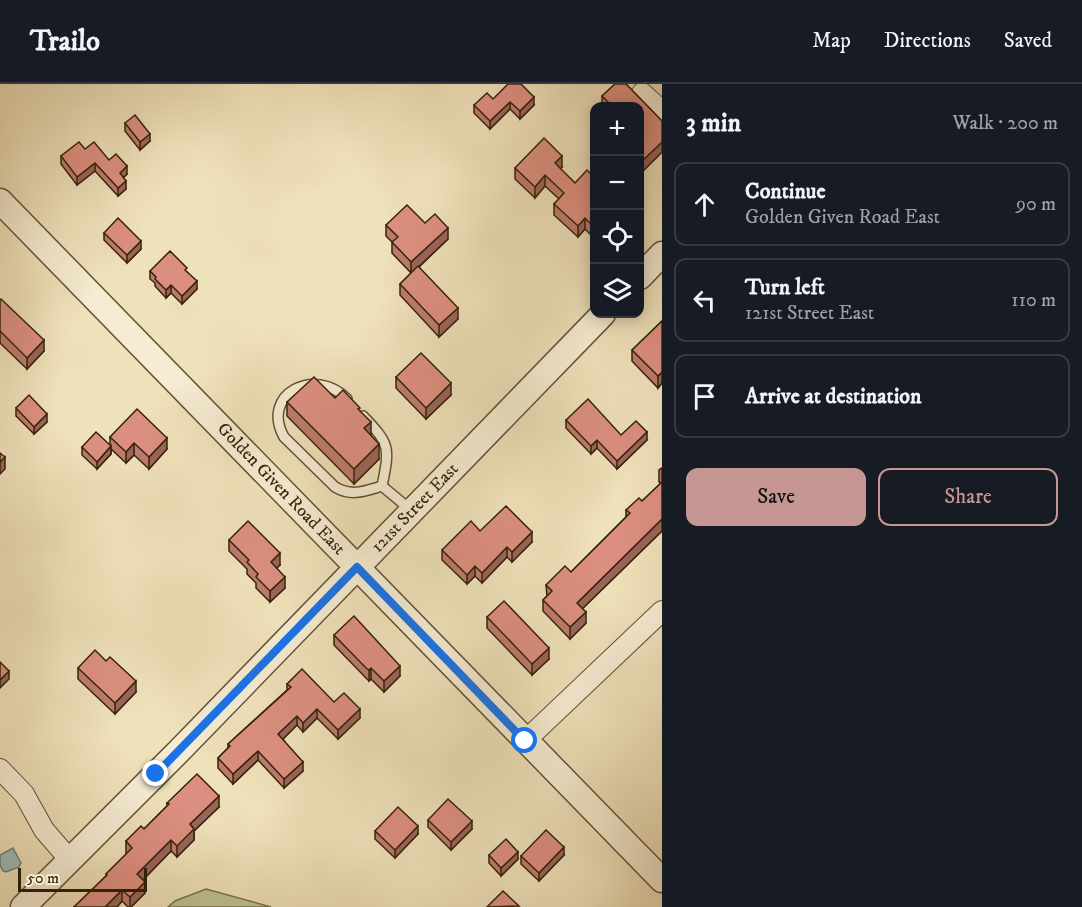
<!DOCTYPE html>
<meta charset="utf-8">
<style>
body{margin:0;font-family:"IM FELL DW Pica",serif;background:#20242c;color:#f1f3f6}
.controls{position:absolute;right:18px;top:18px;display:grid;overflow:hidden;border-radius:12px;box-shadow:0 3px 15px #0003}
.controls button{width:54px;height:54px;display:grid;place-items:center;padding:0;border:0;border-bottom:2px solid #363941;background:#171b24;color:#f1f3f6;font:30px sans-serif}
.scale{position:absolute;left:18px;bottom:15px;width:129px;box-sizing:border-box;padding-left:6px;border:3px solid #352209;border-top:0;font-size:16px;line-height:21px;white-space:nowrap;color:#352209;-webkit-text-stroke:4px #f5ecd2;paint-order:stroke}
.stop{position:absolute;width:18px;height:18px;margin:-14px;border:4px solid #1a73e8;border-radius:50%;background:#fff}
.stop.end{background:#1a73e8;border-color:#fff;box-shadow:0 2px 6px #0008}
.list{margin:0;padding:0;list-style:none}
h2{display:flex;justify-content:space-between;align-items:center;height:78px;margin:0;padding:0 24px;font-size:26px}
h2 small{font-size:20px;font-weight:400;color:#9ea1a6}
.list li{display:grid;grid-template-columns:39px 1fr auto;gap:18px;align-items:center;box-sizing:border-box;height:84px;margin:0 12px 12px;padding:0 12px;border:2px solid #363941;border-radius:12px}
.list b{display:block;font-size:22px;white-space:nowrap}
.list p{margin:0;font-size:20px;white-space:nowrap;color:#9ea1a6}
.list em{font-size:20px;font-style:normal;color:#9ea1a6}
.actions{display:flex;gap:12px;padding:18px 24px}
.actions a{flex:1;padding:14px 0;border:2px solid #c59692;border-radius:12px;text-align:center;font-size:21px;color:#c59692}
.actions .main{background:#c59692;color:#111}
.icon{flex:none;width:33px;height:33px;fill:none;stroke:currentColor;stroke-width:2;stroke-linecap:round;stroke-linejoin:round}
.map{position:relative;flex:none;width:662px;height:823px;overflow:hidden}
header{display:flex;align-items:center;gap:36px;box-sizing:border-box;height:84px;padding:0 30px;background:#171b24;border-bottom:2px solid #363941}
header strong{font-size:28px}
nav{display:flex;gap:33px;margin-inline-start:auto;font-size:21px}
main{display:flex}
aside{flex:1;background:#171b24}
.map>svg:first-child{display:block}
.green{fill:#bbc28f;stroke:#78724c;stroke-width:1.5}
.water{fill:#9ebbba;stroke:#747e73;stroke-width:1.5}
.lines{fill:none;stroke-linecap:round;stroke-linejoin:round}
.service-casing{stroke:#645235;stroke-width:12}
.minor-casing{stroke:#645235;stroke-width:22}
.tertiary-casing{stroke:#645235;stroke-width:27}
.service{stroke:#f5ecd2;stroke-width:9}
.minor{stroke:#f5ecd2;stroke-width:20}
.tertiary{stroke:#f5ecd2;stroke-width:24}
.wall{fill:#bd7b6e;stroke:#352209;stroke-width:1.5}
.shaded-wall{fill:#9a645a;stroke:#352209;stroke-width:1.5}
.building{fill:#dc8f80;stroke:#352209;stroke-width:1.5}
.route{stroke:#1a73e8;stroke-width:8}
.labels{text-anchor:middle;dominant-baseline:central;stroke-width:4.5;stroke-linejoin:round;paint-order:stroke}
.street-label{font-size:18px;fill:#352209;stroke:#f5ecd2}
</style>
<header>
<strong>Trailo</strong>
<nav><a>Map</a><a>Directions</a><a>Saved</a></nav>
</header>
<main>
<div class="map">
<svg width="662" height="823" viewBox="0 0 662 823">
<rect width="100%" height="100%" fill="#efe1ba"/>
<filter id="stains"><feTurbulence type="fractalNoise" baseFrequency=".00333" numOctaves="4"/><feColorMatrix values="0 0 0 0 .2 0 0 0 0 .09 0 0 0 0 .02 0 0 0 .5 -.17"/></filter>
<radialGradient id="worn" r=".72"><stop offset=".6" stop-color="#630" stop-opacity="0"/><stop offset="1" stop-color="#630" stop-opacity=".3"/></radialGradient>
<polygon class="green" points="206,805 271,823 168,823 175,817"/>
<polygon class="water" points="13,764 21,779 19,783 6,788 3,787 0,781 0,771"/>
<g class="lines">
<defs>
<g id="service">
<path d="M 347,315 C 315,282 260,310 284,353 L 335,403 C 352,413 365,407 382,402 L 412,427"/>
<path d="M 363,332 C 390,360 390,363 382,402"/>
</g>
<g id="minor">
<polyline points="642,9 662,27"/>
<polyline points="525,657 662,527"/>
<polyline points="0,685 24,710 44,746 70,776"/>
</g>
<g id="tertiary">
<polyline points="0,117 662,796"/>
<polyline points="640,193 662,170"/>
<polyline points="23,823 180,666 603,230"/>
</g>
</defs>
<use href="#service" class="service-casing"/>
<use href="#minor" class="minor-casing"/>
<use href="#tertiary" class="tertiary-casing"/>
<use href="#service" class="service"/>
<use href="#minor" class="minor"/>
<use href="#tertiary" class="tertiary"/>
</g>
<g class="wall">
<polygon points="615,0 626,0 662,37 662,68 641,89 639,87 639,22 602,22 602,12"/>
<polygon points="493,15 534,21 520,35 510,25 490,45 474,29 474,21"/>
<polygon points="125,39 150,57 140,66 125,47"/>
<polygon points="85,65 109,76 127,90 123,94 126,105 118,112 95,87 77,101 61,80 61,72"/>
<polygon points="562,83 560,85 575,99 594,93 594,154 585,145 578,153 554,131 554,120 559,115 545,102 535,114 515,95 515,84"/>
<polygon points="425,139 448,155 419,183 458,235 439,253 400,211 400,200 411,189 392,169 392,158 386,152 386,141"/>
<polygon points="104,149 141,165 127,179 104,156"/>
<polygon points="150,187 187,188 197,205 182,220 171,209 166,214 155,202 155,199 150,195"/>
<polygon points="0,216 44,267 27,285 0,259"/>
<polygon points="662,237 662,299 658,304 632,277 632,266"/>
<polygon points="396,293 451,311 426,335 396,304"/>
<polygon points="335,314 360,327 371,351 379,375 354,400 287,332 287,318"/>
<polygon points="16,324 47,338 34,350 16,332"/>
<polygon points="566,336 621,351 647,356 617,385 597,364 591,370 566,344"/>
<polygon points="110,353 167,365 149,385 134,371 126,379 111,365 111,370 97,385 82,371 82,363 110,362"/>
<polygon points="662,384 662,447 582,525 586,539 570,555 543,527 543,516 547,512 546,501 571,488 626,433 626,426 642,417 661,399 659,398 659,386"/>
<polygon points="480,447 532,458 512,478 507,473 482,499 475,492 467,500 442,476 442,466"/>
<polygon points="229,456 280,481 276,484 285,504 270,518 256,504 256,499 247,490 247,485 229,467"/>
<polygon points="487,533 549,575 532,591 487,544"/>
<polygon points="334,551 400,592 384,608 371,595 369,597 366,594 334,561"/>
<polygon points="78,584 136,608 115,630 78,595"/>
<polygon points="287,600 334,618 360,634 338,655 317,634 303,648 297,641 283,655 303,687 284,704 258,676 233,700 218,684 218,674 228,664 228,660 287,606"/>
<polygon points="167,719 219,723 194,747 194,756 177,773 171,767 143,796 145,809 131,823 128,823 122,817 117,823 74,823 106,792 106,790 127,770 126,769 126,757 144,745 167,722"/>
<polygon points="428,736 472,745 451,766 428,743"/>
<polygon points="375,747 418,750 395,774 375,755"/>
<polygon points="489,771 518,775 501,792 489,779"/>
<polygon points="564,771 539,797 521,780 521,772"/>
</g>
<g class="shaded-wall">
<polygon points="534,13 534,21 520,35 520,27"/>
<polygon points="510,18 510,25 490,45 490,37"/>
<polygon points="150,50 150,57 140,66 140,58"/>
<polygon points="662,58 662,68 641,89 641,78"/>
<polygon points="562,72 562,83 555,91 555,79"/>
<polygon points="95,79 95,87 77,101 77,93"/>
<polygon points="127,82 127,90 120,97 120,89"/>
<polygon points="545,91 545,102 535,114 535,103"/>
<polygon points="126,97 126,105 118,112 118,104"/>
<polygon points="585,134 585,145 578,153 578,142"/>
<polygon points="448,144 448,155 411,190 411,178"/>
<polygon points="141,157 141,165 127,179 127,171"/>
<polygon points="197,197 197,205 182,220 182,212"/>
<polygon points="171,201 171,209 166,214 166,206"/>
<polygon points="458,224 458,235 439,253 439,241"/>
<polygon points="44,256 44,267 27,285 27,274"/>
<polygon points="662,288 662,299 658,304 658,292"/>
<polygon points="451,299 451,311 426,335 426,324"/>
<polygon points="47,330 47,338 34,350 34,343"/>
<polygon points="371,338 371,353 364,344"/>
<polygon points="647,348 647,356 617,385 617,377"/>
<polygon points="167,354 167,365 149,385 149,373"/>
<polygon points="597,356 597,364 591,370 591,362"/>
<polygon points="134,359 134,371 126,379 126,368"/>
<polygon points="379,360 379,375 354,400 354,385"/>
<polygon points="111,362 111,370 97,385 97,378"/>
<polygon points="5,373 5,385 0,390 0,378"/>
<polygon points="662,435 662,447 577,530 577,519"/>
<polygon points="532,448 532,458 512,478 512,468"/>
<polygon points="507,463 507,473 482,499 482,489"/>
<polygon points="280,469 280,481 271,490 271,478"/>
<polygon points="475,482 475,492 467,500 467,491"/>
<polygon points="285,493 285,504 270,518 270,507"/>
<polygon points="586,528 586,539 570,555 570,543"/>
<polygon points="549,564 549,575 532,591 532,580"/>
<polygon points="400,582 400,592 384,608 384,597"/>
<polygon points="371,584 371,595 369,597 369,586"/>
<polygon points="9,587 9,595 0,604 0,596"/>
<polygon points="136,597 136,608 115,630 115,619"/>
<polygon points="317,625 317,634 303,648 303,639"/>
<polygon points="360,625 360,634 338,655 338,646"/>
<polygon points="297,632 297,641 278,660 278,650"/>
<polygon points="258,667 258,676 233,700 233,690"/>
<polygon points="303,678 303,687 284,704 284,695"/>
<polygon points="219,712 219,723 194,747 194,756 177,773 177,762 190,740"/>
<polygon points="472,737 472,745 451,766 451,758"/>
<polygon points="418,742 418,750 395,774 395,766"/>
<polygon points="171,756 171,767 137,802 137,790"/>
<polygon points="564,763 564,771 539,797 539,789"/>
<polygon points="518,768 518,775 501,792 501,784"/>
<polygon points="145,798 145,809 131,823 130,823 130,813"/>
<polygon points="122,806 122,817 117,823 105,823"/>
</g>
<g class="building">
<polygon points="508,0 521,0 534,13 520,27 510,18 490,37 474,21 487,9 493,15"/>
<polygon points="615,0 626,0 662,37 662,58 641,78 639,77 639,22 612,22 602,12"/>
<polygon points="135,31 150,50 140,58 125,39"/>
<polygon points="544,54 562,72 555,79 575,99 587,86 594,93 594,143 585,134 578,142 554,120 564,109 545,91 535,103 515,84"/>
<polygon points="79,58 85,65 94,58 109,76 116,70 127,82 120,89 126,97 118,104 95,79 77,93 61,72"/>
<polygon points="407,121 425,139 435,130 448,144 411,178 392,158 398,153 386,141"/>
<polygon points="118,134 141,157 127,171 104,149"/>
<polygon points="170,167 187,184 185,186 197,197 182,212 171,201 166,206 155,195 156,193 150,187"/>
<polygon points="418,182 458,224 439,241 400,200"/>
<polygon points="1,215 44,256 27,274 0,247 0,216"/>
<polygon points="662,237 662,288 658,292 632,266"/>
<polygon points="421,269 451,299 426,324 396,293"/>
<polygon points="314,293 335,314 343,306 360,324 358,325 371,338 364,344 379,360 354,385 287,318"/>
<polygon points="29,311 47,330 34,343 16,324"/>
<polygon points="588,315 621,351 636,337 647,348 617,377 597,356 591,362 566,336"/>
<polygon points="137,325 167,354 149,373 134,359 126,368 110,353"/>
<polygon points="96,348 111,362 97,378 82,363"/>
<polygon points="0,369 5,373 0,378"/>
<polygon points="662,398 662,435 577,519 586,528 570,543 543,516 552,507 546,501 565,482 571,488 630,429 626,426 639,414 642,417"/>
<polygon points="506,422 532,448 512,468 507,463 482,489 475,482 467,491 442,466 471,437 480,447"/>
<polygon points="248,437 280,469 271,478 285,493 270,507 256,493 258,490 247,478 249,476 229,456"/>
<polygon points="504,517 549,564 532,580 487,533"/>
<polygon points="354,532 400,582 384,597 371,584 369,586 366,584 334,551"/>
<polygon points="95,566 106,577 110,573 136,597 115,619 78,584"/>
<polygon points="0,578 9,587 0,596"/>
<polygon points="302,585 334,618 344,609 360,625 338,646 317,625 303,639 297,632 278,650 303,678 284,695 258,667 233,690 218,674 230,662 228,660 291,603 287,600"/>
<polygon points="197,690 219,712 190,740 194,745 177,762 171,756 137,790 145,798 130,813 122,806 105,823 74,823 107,791 106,790 132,764 126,757 141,742 144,745 169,720 167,719"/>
<polygon points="448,715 472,737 451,758 428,736"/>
<polygon points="398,723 418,742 395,766 375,747"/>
<polygon points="546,746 564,763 539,789 521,772"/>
<polygon points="506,755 518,768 501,784 489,771"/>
<polygon points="503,807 519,822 487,823"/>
</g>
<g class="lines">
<polyline class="route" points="156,690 357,483 525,657"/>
</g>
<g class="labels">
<g class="street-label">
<text transform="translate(281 405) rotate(46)">Golden Given Road East</text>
<text transform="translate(415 424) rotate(-46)">121st Street East</text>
</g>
</g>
<rect width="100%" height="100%" filter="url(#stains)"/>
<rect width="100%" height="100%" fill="url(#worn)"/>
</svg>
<div class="controls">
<button>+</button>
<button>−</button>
<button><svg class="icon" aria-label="locate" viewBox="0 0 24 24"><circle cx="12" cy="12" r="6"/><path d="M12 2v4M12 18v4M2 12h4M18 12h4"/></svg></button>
<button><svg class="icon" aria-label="layers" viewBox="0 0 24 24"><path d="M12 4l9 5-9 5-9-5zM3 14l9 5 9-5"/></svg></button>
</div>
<div class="scale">50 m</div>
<div class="stop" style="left:525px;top:657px"></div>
<div class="stop end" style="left:156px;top:690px"></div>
</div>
<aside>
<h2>3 min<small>Walk · 200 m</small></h2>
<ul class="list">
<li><svg class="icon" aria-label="ahead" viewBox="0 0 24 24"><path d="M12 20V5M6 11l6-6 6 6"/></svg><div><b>Continue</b><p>Golden Given Road East</p></div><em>90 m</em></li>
<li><svg class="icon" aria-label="left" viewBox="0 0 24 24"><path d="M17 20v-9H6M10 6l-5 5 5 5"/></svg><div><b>Turn left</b><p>121st Street East</p></div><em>110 m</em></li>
<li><svg class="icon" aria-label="arrive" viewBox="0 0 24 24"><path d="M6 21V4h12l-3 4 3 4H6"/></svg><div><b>Arrive at destination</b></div></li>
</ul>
<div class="actions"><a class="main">Save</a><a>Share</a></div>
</aside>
</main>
